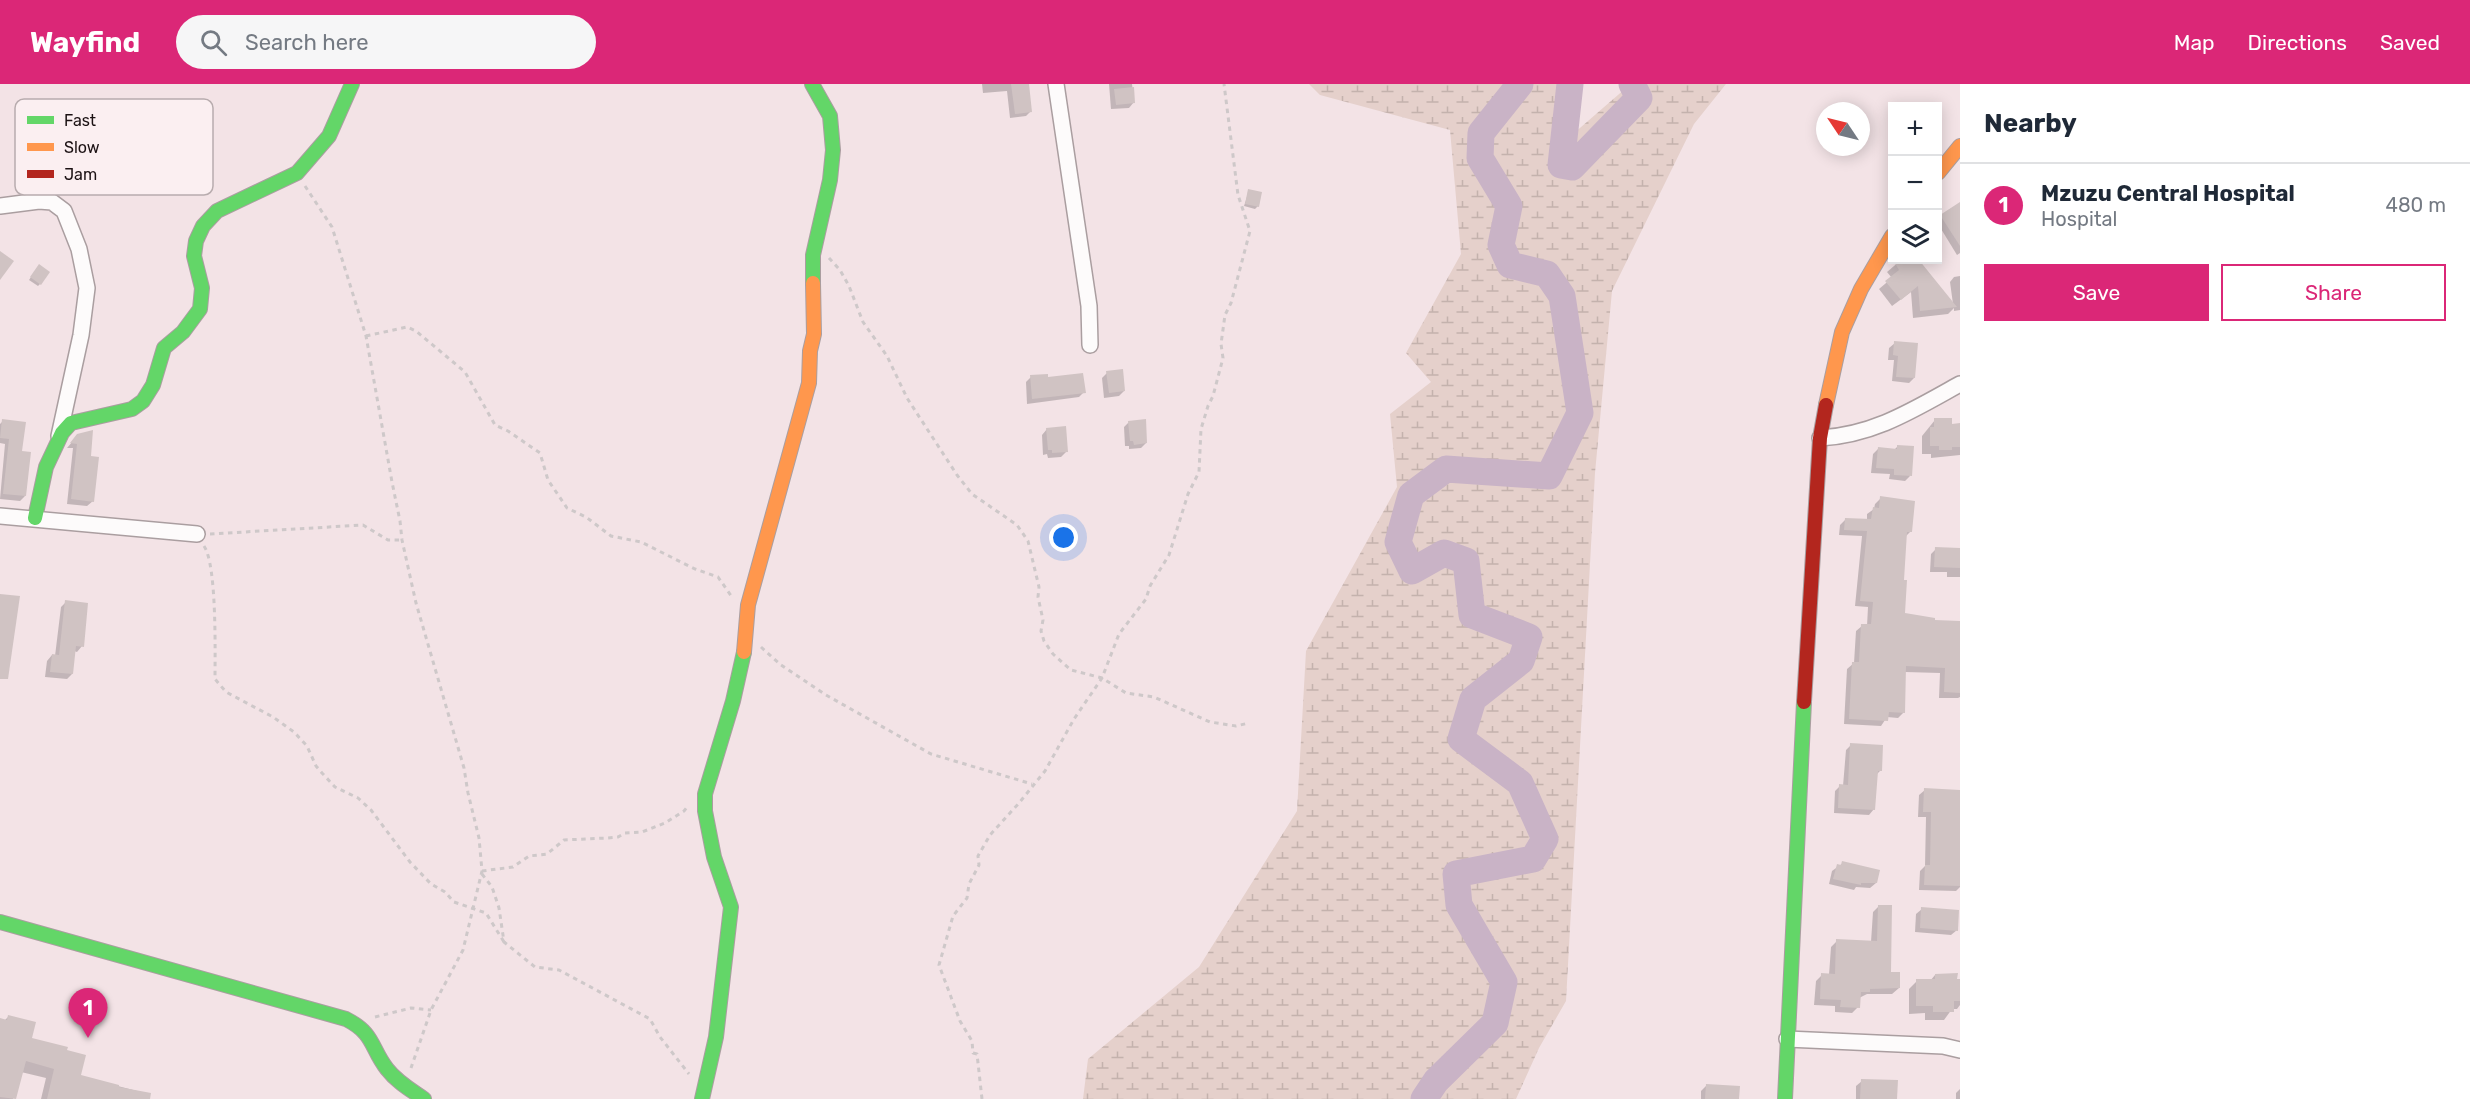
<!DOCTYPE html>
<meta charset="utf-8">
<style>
body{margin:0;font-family:Rubik,sans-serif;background:#f6f6f7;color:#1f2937}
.controls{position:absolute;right:18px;top:18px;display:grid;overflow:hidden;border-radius:0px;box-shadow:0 3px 15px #0003}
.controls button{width:54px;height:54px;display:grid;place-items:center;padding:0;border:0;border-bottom:2px solid #e0e1e3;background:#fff;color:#1f2937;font:30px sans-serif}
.compass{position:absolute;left:1816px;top:18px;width:54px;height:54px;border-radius:50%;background:#fff;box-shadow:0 3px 15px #0003;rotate:305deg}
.you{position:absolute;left:1064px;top:454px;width:21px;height:21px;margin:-15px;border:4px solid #fff;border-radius:50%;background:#1a73e8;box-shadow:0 0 0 9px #1a73e833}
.badge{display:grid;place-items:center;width:39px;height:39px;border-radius:50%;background:#db2777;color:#fff;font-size:20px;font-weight:700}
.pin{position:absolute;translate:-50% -50px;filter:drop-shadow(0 2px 3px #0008)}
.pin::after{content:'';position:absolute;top:32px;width:21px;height:18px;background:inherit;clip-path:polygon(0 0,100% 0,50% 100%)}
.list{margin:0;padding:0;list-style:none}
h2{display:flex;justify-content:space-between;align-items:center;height:78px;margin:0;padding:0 24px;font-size:26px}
h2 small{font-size:20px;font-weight:400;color:#747a83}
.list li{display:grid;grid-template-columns:39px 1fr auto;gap:18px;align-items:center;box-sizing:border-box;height:84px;padding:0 24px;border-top:2px solid #e0e1e3}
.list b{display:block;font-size:22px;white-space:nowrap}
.list p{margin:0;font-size:20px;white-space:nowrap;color:#747a83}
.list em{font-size:20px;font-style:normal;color:#747a83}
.actions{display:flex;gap:12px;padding:18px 24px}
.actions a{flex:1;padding:14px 0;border:2px solid #db2777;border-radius:0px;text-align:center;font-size:21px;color:#db2777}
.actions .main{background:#db2777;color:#fff}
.icon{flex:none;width:33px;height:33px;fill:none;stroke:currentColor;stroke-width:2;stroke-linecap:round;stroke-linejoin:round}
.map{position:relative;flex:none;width:1960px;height:1015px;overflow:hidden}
header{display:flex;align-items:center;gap:36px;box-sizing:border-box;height:84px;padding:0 30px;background:#db2777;color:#fff}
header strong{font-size:28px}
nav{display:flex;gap:33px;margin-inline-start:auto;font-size:21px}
.search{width:420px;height:54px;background:#f6f6f7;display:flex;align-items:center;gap:15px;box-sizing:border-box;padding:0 21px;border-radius:33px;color:#747a83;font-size:22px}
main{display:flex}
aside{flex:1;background:#fff}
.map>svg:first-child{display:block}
.wetland{fill:url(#wetland-marsh)}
.shadow{fill:#0003}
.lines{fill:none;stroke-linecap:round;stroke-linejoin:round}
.river{stroke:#c9b3c6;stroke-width:27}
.building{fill:#d0c3c3}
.street-casing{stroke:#aa9ea0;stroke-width:18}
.fast-casing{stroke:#aa9ea0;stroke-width:16}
.slow-casing{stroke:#aa9ea0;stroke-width:16}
.jam-casing{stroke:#aa9ea0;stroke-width:16}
.path{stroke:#cec8c9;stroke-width:3;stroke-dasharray:4.5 4.5;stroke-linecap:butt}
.street{stroke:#fdfbfb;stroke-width:15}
.fast{stroke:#63d668;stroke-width:14}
.slow{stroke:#ff974d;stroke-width:14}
.jam{stroke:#b3261e;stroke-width:14}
.key{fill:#fbeff1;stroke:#b8acae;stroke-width:1.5}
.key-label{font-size:16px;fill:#1b1113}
</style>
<header>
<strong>Wayfind</strong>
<div class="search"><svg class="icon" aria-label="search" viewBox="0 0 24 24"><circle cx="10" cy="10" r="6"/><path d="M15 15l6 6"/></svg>Search here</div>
<nav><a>Map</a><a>Directions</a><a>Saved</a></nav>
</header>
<main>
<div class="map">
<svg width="1960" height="1015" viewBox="0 0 1960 1015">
<defs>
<pattern id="wetland-marsh" width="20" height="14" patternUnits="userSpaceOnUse" patternTransform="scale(1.5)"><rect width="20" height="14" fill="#e5d0cb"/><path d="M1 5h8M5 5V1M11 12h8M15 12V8" fill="none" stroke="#c4b2ad"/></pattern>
</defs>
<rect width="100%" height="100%" fill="#f3e3e6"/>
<polygon class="wetland" points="1309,0 1578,0 1573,50 1626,4 1623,0 1726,0 1694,40 1612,207 1595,389 1566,917 1539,964 1516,1015 1083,1015 1088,975 1199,883 1297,727 1306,567 1397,403 1390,330 1431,298 1406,269 1461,170 1450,46 1320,11"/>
<g class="shadow">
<polygon points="982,0 1028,0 1031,27 1026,32 1010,34 1007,7 983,9"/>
<polygon points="1109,0 1132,0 1134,18 1129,24 1111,25"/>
<polygon points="1249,107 1258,122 1255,125 1244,122"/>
<polygon points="1960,119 1960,169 1957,171 1938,140 1938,135"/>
<polygon points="1901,176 1917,176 1953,220 1950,198 1954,193 1960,192 1960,226 1954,227 1954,224 1948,230 1913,234 1911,208 1892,222 1879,205 1892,194 1887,188"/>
<polygon points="37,184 40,200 38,202 29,196"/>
<polygon points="1895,259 1914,294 1909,299 1892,297 1894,276 1888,276 1889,264"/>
<polygon points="1107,289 1124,307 1119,312 1104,314 1102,294"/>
<polygon points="1031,293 1046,295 1084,308 1079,313 1027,320 1026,298"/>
<polygon points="1935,336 1950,341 1960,341 1960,371 1931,374 1931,370 1922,370 1922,352"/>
<polygon points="3,337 21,368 25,412 20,417 0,415 5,360 0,359 0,340"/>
<polygon points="1129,338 1146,359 1141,364 1129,365 1129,362 1125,362 1124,343"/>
<polygon points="1047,345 1066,368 1061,373 1048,374 1047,370 1043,371 1042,351"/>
<polygon points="78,351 93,417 87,422 67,420 73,364 67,364"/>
<polygon points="1898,362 1910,392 1905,397 1889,395 1890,390 1871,389 1873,370 1878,365 1894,366"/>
<polygon points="1881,414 1911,447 1905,453 1902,497 1903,531 1933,537 1960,538 1960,613 1958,614 1939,614 1940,589 1905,588 1904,628 1898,634 1887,633 1881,642 1844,640 1847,585 1854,579 1856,547 1862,542 1867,542 1868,523 1855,522 1862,452 1839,451 1840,441 1846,435 1867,436 1867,430 1874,425 1875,420"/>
<polygon points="1936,465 1960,466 1960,493 1947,493 1947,488 1930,488 1931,470"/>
<polygon points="66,518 82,562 77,568 74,567 72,590 67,595 45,593 47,577 52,571 55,572 61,523"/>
<polygon points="1851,661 1880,687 1876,691 1874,725 1869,731 1834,729 1835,707 1840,702 1843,702 1846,666"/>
<polygon points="1925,706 1960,708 1960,803 1956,807 1919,806 1920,787 1925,782 1926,733 1918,733 1919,711"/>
<polygon points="1843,779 1876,799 1870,804 1856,803 1854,806 1829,800 1832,787"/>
<polygon points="1879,822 1890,889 1899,904 1892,910 1867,910 1859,914 1858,923 1852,929 1835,928 1835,922 1814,921 1816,897 1822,891 1829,891 1831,863 1837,857 1871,858 1873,828"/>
<polygon points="1922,825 1957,846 1951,851 1915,848 1916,830"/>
<polygon points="1935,891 1960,896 1960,921 1957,925 1952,925 1944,936 1925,936 1925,929 1909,930 1909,905 1917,897 1930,897"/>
<polygon points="9,932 30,955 66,967 79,992 141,1008 140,1015 41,1015 46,994 21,988 13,1015 0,1015 0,936 4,937"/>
<polygon points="1862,997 1896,1015 1856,1015 1856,1002"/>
<polygon points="1706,1002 1738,1015 1701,1015 1701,1007"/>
<polygon points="1960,1005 1960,1015 1956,1015 1956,1009"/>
</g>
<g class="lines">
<g class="river">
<polyline points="1570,0 1561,81 1572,83 1639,14 1632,0"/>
<polyline points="1424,1015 1436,997 1495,939 1504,898 1459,821 1456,790 1533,775 1545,755 1520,699 1461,655 1473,615 1521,577 1529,553 1472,531 1466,477 1444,469 1412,487 1398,458 1411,411 1446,385 1549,392 1580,329 1562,212 1547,190 1510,181 1501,161 1509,122 1480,74 1481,49 1520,0"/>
</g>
</g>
<g class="building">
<polygon points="1011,0 1029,0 1032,28 1015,30"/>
<polygon points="1134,3 1135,19 1116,21 1114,5"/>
<polygon points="1248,105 1262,108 1259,123 1245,120"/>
<polygon points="1960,118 1960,162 1940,131"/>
<polygon points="0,167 14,177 0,196"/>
<polygon points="1893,176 1919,176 1957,223 1920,227 1918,202 1901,216 1885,197 1899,186"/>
<polygon points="39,180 50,188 41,201 30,193"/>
<polygon points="1894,257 1918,259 1915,294 1896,293 1898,272 1893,271"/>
<polygon points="1123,285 1125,307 1109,309 1106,287"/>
<polygon points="1083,289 1086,309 1032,315 1030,291 1048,290 1048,293"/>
<polygon points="1934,334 1952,334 1952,340 1960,339 1960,363 1952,363 1952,366 1939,366 1939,362 1930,362 1930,343 1934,343"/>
<polygon points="2,335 26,338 22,367 31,368 26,412 3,410 9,355 0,354"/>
<polygon points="1146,335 1147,359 1134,361 1133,357 1130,357 1128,337"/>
<polygon points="1066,342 1068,368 1052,369 1052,366 1048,366 1046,344"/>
<polygon points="93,346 91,372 99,373 94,418 71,415 77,360 70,359 77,350"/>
<polygon points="1897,361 1914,362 1912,392 1894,391 1894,385 1876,384 1878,363 1897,365"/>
<polygon points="1880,412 1915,417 1912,448 1907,448 1904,496 1907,496 1905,529 1935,534 1935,536 1960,537 1960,609 1944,608 1945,584 1906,582 1905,629 1889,628 1888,637 1849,635 1852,578 1859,578 1861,540 1871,540 1873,518 1860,517 1867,447 1844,446 1845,434 1871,435 1873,423 1879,424"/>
<polygon points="1935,463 1960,464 1960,484 1934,483"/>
<polygon points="0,510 20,512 8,595 0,595"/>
<polygon points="65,516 88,519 84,563 76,562 73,590 50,588 52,570 59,571"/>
<polygon points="1850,659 1883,661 1882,687 1878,687 1875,726 1838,724 1839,700 1848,701"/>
<polygon points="1924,704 1960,706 1960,802 1924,801 1925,781 1930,781 1931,728 1923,728"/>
<polygon points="1842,777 1880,786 1877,799 1861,799 1861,801 1833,795 1837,780 1841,781"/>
<polygon points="1878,821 1892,821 1891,888 1900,888 1900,904 1870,905 1870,908 1861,908 1860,924 1840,923 1841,916 1820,915 1821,889 1835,890 1836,855 1877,857"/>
<polygon points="1921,823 1959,826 1958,847 1920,844"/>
<polygon points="1958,889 1957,895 1960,895 1960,917 1954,917 1954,928 1933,928 1933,922 1916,922 1916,895 1935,895 1935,890"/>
<polygon points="8,931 36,938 32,954 68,963 67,966 86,971 81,991 119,1001 119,1003 151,1009 150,1015 47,1015 54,985 26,977 16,1015 0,1013 0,934 7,936"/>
<polygon points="1861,995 1898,996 1897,1015 1860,1015"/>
<polygon points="1706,1000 1740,1002 1739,1015 1705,1015"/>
</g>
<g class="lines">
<defs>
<g id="street">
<polyline points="1056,0 1089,222 1090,261"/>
<polyline points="0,122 39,117 52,118 64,127 79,165 87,204 81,251 59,352"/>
<path d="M 1820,354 C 1874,351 1913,326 1960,300"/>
<polyline points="0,432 197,450"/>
<polyline points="1787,955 1943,962 1960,966"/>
</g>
<g id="fast">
<polyline points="812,0 830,32 833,66 830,96 813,171 813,199"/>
<polyline points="35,434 46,383 62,349 71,339 132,325 143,317 153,301 164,264 183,248 200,225 202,204 194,172 196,157 203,142 217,127 297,89 329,52 352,0"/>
<path d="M 0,838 L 346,935 C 375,950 370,963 387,985 C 397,998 411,1006 424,1015"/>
<polyline points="702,1015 716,953 731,823 714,773 705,727 705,710 733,617 744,568"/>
<polyline points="1785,1015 1804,618"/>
</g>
<g id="slow">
<polyline points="1938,89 1960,62"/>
<polyline points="1826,321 1842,248 1861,205 1892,152"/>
<polyline points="744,568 748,521 809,299 810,267 814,250 813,199"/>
</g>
<polyline id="jam" points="1804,618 1820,354 1826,321"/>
</defs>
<use href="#street" class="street-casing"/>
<use href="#fast" class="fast-casing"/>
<use href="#slow" class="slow-casing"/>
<use href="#jam" class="jam-casing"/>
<g class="path">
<polyline points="305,102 332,143 366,252 392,398 400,437 402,456 416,519 464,684 468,709 479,754 482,787 463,866 431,926 411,984"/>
<polyline points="829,174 840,186 849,202 863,238 887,272 907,314 957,391 972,410 1017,441 1028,457 1039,503 1038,513 1043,536 1041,547 1044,557 1053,570 1071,586 1102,594 1126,609 1154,613 1210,638 1236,642 1249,639"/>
<polyline points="366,252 407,243 416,247 465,288 495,341 508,347 540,369 548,396 567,424 586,433 611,452 641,458 695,485 718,493 732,513"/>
<polyline points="210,450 363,441 388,456 402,456"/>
<path d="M 204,462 C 217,481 215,569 215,595 L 226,608 L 273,633 L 294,648 L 307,662 L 316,682 L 322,689 L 335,703 L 358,714 L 371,726 L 410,778 L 431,800 L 445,808 L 454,818 L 486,829 L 504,858"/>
<polyline points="761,563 781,581 826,611 931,670 1032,700"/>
<polyline points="482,787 513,783 529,772 547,770 564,756 607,754 618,753 625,749 642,748 665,739 684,727 688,722"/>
<polyline points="482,790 492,803 499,824 504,858 535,883 559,886 650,935 660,953 689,990"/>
<polyline points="375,933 411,924 431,926"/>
<polyline points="982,1015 977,970 973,969 972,957 960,937 939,881 953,832 967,814 969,800 979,781 978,772 990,751 1019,719 1045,687 1074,635 1102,594 1119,550 1146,515 1150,502 1169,471 1188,410 1199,388 1201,345 1208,322 1213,312 1223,274 1221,260 1225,231 1231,219 1250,147 1238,111 1224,0"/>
</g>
<use href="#street" class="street"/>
<use href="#fast" class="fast"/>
<use href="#slow" class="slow"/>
<use href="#jam" class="jam"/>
</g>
<rect x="15" y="15" width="198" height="96" rx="9" class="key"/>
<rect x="27" y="32" width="27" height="8" fill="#63d668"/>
<rect x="27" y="59" width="27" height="8" fill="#ff974d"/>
<rect x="27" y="86" width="27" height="8" fill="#b3261e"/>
<g class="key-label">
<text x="64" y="42">Fast</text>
<text x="64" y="69">Slow</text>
<text x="64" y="96">Jam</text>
</g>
</svg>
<div class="controls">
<button>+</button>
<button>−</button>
<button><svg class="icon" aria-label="layers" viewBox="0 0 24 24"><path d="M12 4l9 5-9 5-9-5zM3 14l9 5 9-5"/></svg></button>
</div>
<svg class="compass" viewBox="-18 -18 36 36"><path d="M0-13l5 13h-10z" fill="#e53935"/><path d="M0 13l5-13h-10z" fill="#747a83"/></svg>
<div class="you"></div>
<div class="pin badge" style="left:88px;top:954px">1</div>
</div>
<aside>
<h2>Nearby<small></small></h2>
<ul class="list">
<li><span class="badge">1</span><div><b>Mzuzu Central Hospital</b><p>Hospital</p></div><em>480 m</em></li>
</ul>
<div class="actions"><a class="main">Save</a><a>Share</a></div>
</aside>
</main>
